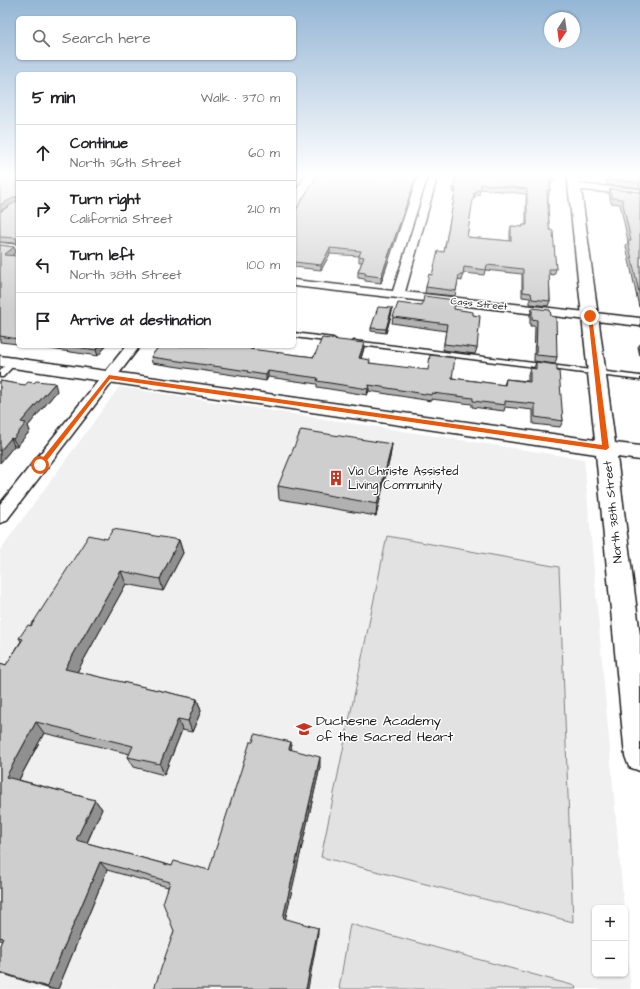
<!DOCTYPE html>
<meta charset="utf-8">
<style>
body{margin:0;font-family:"Architects Daughter",sans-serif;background:#f6f6f6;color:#202124}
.controls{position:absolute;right:12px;bottom:12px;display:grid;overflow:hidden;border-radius:6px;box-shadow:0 1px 3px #0004}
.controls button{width:36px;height:36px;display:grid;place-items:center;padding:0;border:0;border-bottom:1px solid #e0e0e0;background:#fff;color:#202124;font:20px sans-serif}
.compass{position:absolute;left:544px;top:12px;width:36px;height:36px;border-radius:50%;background:#fff;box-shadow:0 1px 3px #0004;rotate:193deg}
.stop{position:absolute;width:12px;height:12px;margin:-9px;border:3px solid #ea580c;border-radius:50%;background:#fff}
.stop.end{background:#ea580c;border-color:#fff;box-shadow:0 1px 4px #0008}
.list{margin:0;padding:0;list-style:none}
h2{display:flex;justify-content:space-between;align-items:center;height:52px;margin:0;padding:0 16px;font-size:17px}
h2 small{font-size:13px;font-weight:400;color:#757577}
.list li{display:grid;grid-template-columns:26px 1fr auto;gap:12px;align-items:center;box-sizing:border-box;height:56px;padding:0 16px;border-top:1px solid #e0e0e0}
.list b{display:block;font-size:15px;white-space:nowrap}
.list p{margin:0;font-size:13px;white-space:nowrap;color:#757577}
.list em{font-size:13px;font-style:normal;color:#757577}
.icon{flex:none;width:22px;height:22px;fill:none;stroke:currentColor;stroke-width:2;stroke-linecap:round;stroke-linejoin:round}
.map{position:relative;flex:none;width:640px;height:989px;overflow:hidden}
.search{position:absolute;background:#fff;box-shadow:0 1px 3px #0004;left:16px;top:16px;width:280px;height:44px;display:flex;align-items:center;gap:10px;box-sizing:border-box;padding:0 14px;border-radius:6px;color:#757577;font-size:15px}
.panel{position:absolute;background:#fff;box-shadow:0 1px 3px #0004;left:16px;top:72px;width:280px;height:276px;border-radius:6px}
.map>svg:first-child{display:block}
.built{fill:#f0f0f0}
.green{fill:#e2e2e2;stroke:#7f7f7f}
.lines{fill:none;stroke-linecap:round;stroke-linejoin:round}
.lane-casing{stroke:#1c1c1c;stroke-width:3}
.street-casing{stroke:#1c1c1c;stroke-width:3}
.secondary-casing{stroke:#1c1c1c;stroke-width:3}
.lane{fill:#fff;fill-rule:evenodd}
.street{fill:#fff;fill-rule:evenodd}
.secondary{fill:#fff;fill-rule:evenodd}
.wall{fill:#b1b1b1;stroke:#1c1c1c;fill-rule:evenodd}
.shaded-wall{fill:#909090;stroke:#1c1c1c}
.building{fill:#cecece;stroke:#1c1c1c;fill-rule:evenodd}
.route{fill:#ea580c}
.labels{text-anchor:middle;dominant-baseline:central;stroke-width:3;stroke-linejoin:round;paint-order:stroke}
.far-street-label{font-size:10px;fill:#1c1c1c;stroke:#fff}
.poi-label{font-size:12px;fill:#1c1c1c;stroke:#fff;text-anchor:start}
.street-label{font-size:12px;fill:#1c1c1c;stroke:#fff}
.near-poi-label{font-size:14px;fill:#1c1c1c;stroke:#fff;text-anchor:start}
</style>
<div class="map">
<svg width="640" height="989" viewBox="0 0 640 989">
<rect width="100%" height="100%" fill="#fff"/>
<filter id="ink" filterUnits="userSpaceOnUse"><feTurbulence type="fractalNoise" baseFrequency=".025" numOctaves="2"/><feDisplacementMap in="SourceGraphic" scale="8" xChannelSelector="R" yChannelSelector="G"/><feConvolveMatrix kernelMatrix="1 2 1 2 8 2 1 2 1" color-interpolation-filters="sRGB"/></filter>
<g filter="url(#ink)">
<polygon class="built" points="119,387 584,459 624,908 595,908 595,974 625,974 625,920 631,989 0,989 0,550"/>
<g class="green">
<polygon points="387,536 559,567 573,922 321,857"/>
<polygon points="350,924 575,986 576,989 339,989"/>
</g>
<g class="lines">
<defs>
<g id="lane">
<polygon points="294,333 333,338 336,340 333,342 294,337"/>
<polygon points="354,341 640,376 640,380 352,344 351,343"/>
<polygon points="9,361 12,361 16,363 3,377 0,377 0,371"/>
</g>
<g id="street">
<polygon points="297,174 305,174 297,186 294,187 294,178"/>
<polygon points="430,174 438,174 405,292 640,318 640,326 294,286 294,280 393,291"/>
<polygon points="574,184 640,189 640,195 571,189 569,187"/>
<polygon points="0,243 18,245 18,251 0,249"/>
<polygon points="126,346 140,346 6,521 0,523 0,504"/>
</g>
<polygon id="secondary" points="567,174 579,174 615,443 640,446 640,460 617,457 640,635 640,771 629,767 625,756 596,454 0,366 0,356 595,440"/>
</defs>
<use href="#lane" class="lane-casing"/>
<use href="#street" class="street-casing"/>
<use href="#secondary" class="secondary-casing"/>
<use href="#lane" class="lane"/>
<use href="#street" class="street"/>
<use href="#secondary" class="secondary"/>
</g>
<g class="wall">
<polygon points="18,174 17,243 0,242 0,212 17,201 0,211"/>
<polygon points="318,174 418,174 381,283 365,281 365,279 358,278 358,272 362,262 359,262 359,256 330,254 321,270 294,267 294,213"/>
<path d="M 457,174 L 554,180 L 552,184 L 550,184 L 550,190 L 549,195 L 548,195 L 549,226 L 556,269 L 554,275 L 549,274 L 550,301 L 548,306 L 530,304 L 530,298 L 522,297 L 522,274 L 485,270 L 484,275 L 463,273 L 462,281 L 458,280 L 455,296 L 425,293 L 426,287 L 444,252 L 455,193 L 453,193 L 453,188 ZM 480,189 L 526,194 L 526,225 L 523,225 L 522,227 L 511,226 L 510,231 L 510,241 L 467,237 L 473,197 L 475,198 L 475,195 L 479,195 Z"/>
<polygon points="604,174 640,174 640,188 607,185"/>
<polygon points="610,189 640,192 640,307 639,307 626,246 628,241 620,204 611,203 609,194"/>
<polygon points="0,245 14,247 16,252 12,256 18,256 18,344 0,342"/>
<polygon points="392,308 392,312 386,333 371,331 371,328"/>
<polygon points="532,308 557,357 555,364 534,361 535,326 530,326 530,315"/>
<polygon points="454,309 473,315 477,348 475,354 443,350 446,331 392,323 393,317"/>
<polygon points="364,343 364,348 361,359 370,363 452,378 504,385 506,379 528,381 528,374 530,368 534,368 536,362 557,371 563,421 560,427 533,424 533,410 505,407 504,411 472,407 472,404 431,399 431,401 369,391 367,395 317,387 317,384 268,377 266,381 248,378 247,377 152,363 151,357 159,346 252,346 253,350 314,357"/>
<polygon points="640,344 640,356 638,347"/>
<polygon points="30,346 106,346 98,356"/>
<polygon points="0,381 57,391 28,426 30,431 17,446 14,446 0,463"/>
<polygon points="392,444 390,457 376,516 279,499 278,486"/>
<polygon points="107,539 179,540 183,553 163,591 126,584 77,672 197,699 201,711 192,732 182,730 164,775 134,767 128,757 130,754 44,733 19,780 95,800 102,809 87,843 172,866 209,870 291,750 320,767 285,919 318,934 174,931 168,887 107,870 58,989 50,989 0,973 0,945 2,941 0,940 0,663 6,665 21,641 19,638"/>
</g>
<g class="shaded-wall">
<polygon points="417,174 418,174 381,283 381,277"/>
<polygon points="17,196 18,201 0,211 0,205"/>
<polygon points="14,247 16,252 6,260 4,255"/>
<polygon points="330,248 330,254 321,270 321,265"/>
<polygon points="392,308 392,312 386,333 386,329"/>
<polygon points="364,343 364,348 359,364 359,358"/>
<polygon points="99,346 106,346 98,356 96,350"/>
<polygon points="268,371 268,377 266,381 266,375"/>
<polygon points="55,383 57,391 28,426 30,431 17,446 13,439 21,422"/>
<polygon points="369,385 369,391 367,395 368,389"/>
<polygon points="11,438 14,446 0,463 0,451"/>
<polygon points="392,444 390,457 376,516 377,504"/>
<polygon points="179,540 183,553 163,591 160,579"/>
<polygon points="121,571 126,584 72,681 65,669"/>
<polygon points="197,699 201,711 192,732 188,721"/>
<polygon points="178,719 182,730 164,775 160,764"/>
<polygon points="36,722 44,733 15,787 6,777"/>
<polygon points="291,742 292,753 289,749"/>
<polygon points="320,757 320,767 284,925 283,918"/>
<polygon points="95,800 102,809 84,849 76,840"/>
<polygon points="100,862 107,870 58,989 52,989 47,987"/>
<polygon points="318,928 318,934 308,989 306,989"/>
</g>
<g class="building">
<polygon points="0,174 18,174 18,244 16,238 0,237 0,212 17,201 17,196 0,205"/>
<polygon points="318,174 417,174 381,277 365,275 366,273 358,272 364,257 359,256 361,251 330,248 321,265 294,262 294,213"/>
<path d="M 457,174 L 553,174 L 554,180 L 550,179 L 550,190 L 547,190 L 549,226 L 550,230 L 553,231 L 556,269 L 549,269 L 550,301 L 532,299 L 531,293 L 523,292 L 523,269 L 487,265 L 486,270 L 464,267 L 463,275 L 459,275 L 456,291 L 426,287 L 429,274 L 432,275 L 438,251 L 444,252 L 456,188 L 453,188 ZM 481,184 L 527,189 L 527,225 L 523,225 L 523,227 L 511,226 L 511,241 L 467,237 L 474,193 L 476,193 L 476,190 L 480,190 Z"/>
<polygon points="607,174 640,174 640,183 608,180"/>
<polygon points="610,189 640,192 640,297 628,241 631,241 622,199 612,198"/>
<polygon points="0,245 14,247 4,255 18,256 18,339 0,336"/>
<polygon points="424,296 455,300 454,309 473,312 473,315 480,316 477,348 444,344 447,324 393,317 398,303 422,306"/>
<polygon points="378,307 392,308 386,329 371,328"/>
<polygon points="532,308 550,310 551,316 556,317 557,357 536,355 537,320 532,319"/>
<polygon points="322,338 364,343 359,358 370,360 369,363 428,370 430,355 455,358 452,378 505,385 506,379 530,382 530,368 536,369 536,362 557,365 557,371 559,371 563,421 535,417 535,404 505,401 505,405 473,401 473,398 432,393 431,395 369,385 368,389 317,381 318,378 268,371 266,375 247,372 248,371 151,357 159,346 252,346 250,349 314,357"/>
<polygon points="70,346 99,346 96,350"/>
<polygon points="0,381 25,385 28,382 34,383 36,381 55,383 21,422 26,423 13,439 11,438 0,451"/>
<polygon points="301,430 392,444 377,504 278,486"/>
<polygon points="113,529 179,540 160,579 121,571 65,669 197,699 188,721 178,719 160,764 128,757 133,746 36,722 6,777 95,800 76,840 172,866 174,861 209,870 250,742 253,742 255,734 291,742 289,749 320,757 283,918 318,928 306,989 154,989 174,931 163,903 170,882 100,862 47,987 0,972 0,945 3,938 0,937 0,663 6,665 23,639 19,638 28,625 31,626 89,535 107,539"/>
</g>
</g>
<linearGradient id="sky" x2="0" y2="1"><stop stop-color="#95b6d5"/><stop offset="0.56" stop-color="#fff"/><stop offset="1" stop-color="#fff" stop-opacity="0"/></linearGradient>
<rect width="640" height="313" fill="url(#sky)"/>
<polygon class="route" points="588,315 592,316 609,448 606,450 110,379 42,467 38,467 37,465 109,375 602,445"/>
<defs>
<symbol id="building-bare" viewBox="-9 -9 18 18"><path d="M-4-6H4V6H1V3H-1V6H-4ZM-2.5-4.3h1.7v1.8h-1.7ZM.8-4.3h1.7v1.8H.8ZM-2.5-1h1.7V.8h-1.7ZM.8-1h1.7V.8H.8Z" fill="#c8321e" stroke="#fff" stroke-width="2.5" paint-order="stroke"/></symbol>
<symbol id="school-bare" viewBox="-9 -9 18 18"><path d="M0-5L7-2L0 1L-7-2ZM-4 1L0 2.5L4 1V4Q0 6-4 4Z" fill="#c8321e" stroke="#fff" stroke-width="2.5" paint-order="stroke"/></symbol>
</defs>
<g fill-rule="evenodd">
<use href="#building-bare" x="325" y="467" width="22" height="22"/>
<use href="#school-bare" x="293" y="718" width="22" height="22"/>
</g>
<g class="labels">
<g class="far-street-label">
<text transform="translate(479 304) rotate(6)">Cass Street</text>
</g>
<g class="poi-label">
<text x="348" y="471">Via Christe Assisted<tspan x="348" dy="14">Living Community</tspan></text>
</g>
<g class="street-label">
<text transform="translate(613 512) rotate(-96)">North 38th Street</text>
</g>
<g class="near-poi-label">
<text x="316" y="721">Duchesne Academy<tspan x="316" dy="16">of the Sacred Heart</tspan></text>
</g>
</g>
</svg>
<div class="controls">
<button>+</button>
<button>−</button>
</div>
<svg class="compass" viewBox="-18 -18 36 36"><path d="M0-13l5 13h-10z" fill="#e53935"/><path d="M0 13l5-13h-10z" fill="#757577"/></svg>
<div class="stop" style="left:40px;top:465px"></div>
<div class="stop end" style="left:590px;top:316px"></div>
<div class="search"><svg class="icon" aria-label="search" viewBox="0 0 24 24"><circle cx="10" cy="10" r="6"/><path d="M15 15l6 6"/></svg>Search here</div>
<section class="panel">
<h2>5 min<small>Walk · 370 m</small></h2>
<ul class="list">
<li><svg class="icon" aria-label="ahead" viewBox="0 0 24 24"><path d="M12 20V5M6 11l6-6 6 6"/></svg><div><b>Continue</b><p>North 36th Street</p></div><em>60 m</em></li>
<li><svg class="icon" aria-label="right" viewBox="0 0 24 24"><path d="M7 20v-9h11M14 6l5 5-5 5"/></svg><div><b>Turn right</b><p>California Street</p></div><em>210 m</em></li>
<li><svg class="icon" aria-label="left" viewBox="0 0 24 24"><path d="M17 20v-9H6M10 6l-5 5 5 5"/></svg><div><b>Turn left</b><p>North 38th Street</p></div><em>100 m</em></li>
<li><svg class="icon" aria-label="arrive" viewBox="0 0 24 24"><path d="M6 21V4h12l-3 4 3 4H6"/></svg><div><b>Arrive at destination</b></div></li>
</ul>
</section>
</div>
